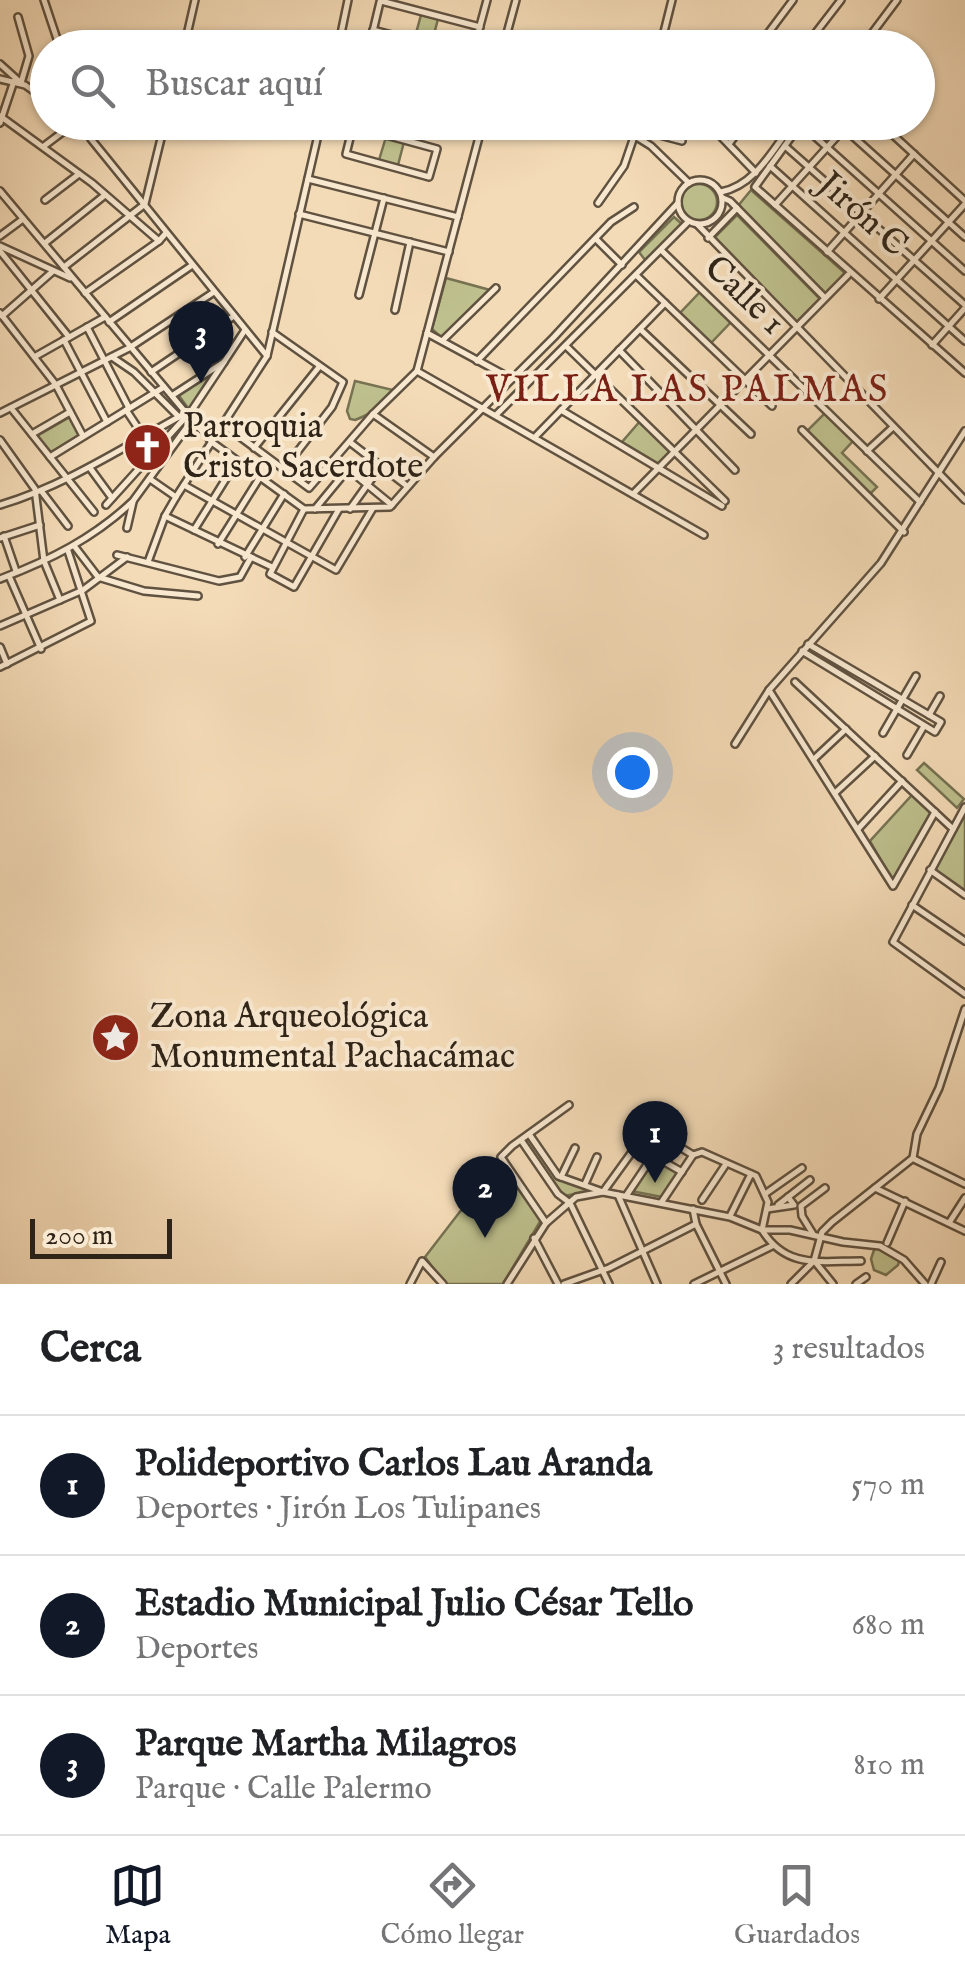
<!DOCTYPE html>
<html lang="es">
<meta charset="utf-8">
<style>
body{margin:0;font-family:"IM FELL English",serif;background:#f6f6f6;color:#202124}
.scale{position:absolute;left:30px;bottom:25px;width:142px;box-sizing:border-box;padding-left:10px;border:5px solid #2f2418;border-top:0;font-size:28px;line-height:35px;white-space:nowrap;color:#2f2418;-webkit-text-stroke:8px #f8e8d0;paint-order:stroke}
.you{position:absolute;left:632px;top:772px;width:35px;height:35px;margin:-25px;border:8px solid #fff;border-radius:50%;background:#1a73e8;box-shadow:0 0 0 15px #1a73e833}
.badge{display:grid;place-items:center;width:65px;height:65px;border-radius:50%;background:#111827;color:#fff;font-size:32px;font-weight:700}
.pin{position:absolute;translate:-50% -82px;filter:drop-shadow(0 2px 5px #0008)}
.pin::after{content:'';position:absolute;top:52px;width:35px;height:30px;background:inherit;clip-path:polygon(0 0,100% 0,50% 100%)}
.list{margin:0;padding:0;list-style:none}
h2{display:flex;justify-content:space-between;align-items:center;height:130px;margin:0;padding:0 40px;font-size:42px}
h2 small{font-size:32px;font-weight:400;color:#757577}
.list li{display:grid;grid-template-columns:65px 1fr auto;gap:30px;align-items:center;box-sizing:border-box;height:140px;padding:0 40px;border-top:2px solid #e0e0e0}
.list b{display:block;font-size:38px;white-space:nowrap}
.list p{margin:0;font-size:32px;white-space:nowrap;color:#757577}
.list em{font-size:32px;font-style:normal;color:#757577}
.icon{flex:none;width:55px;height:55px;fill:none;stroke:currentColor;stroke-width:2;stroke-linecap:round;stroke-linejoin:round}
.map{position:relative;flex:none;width:965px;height:1284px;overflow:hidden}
.search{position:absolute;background:#fff;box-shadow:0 2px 8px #0004;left:30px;right:30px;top:30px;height:110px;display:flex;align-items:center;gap:25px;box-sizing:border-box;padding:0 35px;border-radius:55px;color:#757577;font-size:38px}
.sheet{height:550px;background:#fff}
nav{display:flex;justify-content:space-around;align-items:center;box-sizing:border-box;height:140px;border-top:2px solid #e0e0e0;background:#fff;font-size:28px;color:#757577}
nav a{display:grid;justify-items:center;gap:5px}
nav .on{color:#111827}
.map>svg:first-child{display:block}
.green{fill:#bec08d;stroke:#767252;stroke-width:2.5}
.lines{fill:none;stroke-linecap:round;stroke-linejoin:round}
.minor-casing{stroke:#605240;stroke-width:10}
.minor{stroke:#f8e8d0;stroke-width:5}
.labels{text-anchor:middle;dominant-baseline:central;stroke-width:8;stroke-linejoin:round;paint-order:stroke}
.street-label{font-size:35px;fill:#2f2418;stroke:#f8e8d0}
.poi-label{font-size:35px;fill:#2f2418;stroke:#f8e8d0;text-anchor:start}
.neighbourhood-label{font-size:38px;letter-spacing:2.5px;fill:#7a1f14;stroke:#f8e8d0}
</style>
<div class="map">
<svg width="965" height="1284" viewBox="0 0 965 1284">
<rect width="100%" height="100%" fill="#f4dbb7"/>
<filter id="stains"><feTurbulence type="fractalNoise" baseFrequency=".002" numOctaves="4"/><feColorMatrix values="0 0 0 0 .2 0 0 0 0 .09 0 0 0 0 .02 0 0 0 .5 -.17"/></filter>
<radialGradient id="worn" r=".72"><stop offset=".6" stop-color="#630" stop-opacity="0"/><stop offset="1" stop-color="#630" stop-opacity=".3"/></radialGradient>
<g class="green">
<polygon points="421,15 438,19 432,42 415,37"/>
<polygon points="386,137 404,142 398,165 379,160"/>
<circle cx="699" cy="202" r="18"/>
<polygon points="751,190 846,274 826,294 738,206"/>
<polygon points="737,215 820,299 796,323 713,239"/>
<polygon points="674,217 683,225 645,260 639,252"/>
<polygon points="446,278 490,290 442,338 432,329"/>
<polygon points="701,291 732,321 711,343 680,313"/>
<polygon points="214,373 192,407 188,408 177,393"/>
<path d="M 355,381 L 393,390 C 386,404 369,415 355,420 L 350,419 L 347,411 Z"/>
<polygon points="825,413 853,441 842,453 877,487 869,495 807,431"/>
<polygon points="70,417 79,435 50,453 37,436"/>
<polygon points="641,420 672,450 659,464 622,442"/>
<polygon points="924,763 964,799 957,808 917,770"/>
<polygon points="912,795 932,813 893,881 870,841"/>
<polygon points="965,815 965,891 933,869"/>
<polygon points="528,1137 557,1177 596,1190 564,1196 524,1141"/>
<polygon points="654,1158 678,1174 662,1197 631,1191"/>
<polygon points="499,1161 541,1220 503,1284 445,1284 425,1257"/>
<polygon points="875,1247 900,1258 898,1265 886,1275 874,1270 871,1259"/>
</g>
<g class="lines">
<defs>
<g id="minor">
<polyline points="44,0 60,48"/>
<polyline points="381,1 480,27"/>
<polyline points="373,30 441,48"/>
<polyline points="184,48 195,0"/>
<polyline points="338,48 348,0"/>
<polyline points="369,48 380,2"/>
<polyline points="474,48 487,0"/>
<polyline points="503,48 516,0"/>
<polyline points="660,48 672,0"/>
<polyline points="757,48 793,0"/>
<polyline points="804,48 841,0"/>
<polyline points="861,48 897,0"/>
<polyline points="0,64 21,83 29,56 18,17"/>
<polyline points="0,79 25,85 48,101"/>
<polyline points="0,116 92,183 159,241"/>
<polyline points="84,122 91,139 267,356"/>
<polyline points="707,122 756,173"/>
<polyline points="802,122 755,187 965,373"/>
<polyline points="837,122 965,237"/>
<polyline points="879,122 965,201"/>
<polyline points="0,123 14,81"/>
<polyline points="801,124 965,271"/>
<polyline points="353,126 437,149 429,177 346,154 354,122"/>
<polyline points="637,129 682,141"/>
<polyline points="635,136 651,146 689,183"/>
<polyline points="729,144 745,122"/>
<polyline points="44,146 76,122 84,127"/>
<polyline points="785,146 965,305"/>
<polyline points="770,166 965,341"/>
<polyline points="308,179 458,217"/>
<circle cx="700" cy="202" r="22"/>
<path d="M 0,191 L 192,420 L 133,501 C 94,538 50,560 0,579"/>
<path d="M 721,192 C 756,185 773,149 794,122"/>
<polyline points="723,198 730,201 824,297"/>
<polyline points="45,200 79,174"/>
<polyline points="598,203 624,166 639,122"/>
<polyline points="775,205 850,122"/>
<polyline points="299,214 449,252"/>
<polyline points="697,224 965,500"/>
<polyline points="0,236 23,219"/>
<polyline points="708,238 737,208"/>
<polyline points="596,239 622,265"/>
<polyline points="45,243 105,195"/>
<polyline points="0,246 70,278"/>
<polyline points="0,251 69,337"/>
<polyline points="662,251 920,502"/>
<polyline points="827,252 914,154"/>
<polyline points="64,267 145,204 165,122"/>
<polyline points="637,276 772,406"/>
<polyline points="85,293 159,241 166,233"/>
<polyline points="359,295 384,198"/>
<polyline points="879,299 965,204"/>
<polyline points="395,310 410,242"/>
<polyline points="0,313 56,385 83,436"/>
<polyline points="2,316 52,272"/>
<polyline points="109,322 191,266"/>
<polyline points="87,327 129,408"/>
<polyline points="640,329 751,434"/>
<polyline points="272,332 343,382 332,407 284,469"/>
<polyline points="427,333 512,379"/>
<polyline points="64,340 107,422"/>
<polyline points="443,340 496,288"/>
<polyline points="932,345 965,308"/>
<polyline points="566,346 725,501"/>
<polyline points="619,350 735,470"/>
<polyline points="36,356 105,317"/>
<polyline points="112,357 134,372 179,417"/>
<polyline points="477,361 611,222 634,207"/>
<polyline points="417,371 704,535"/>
<polyline points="151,372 234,316"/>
<polyline points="173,395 224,362 245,330"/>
<polyline points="11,408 94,512"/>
<polyline points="126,410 144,437"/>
<polyline points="561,410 722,506"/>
<polyline points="0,413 129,348 214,292"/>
<polyline points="373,414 434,457"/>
<polyline points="496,415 688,222"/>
<polyline points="192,420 213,443 304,509 390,507 434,457 554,337 678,203"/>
<polyline points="224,425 309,488 373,414 417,371 483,122"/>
<polyline points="802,430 904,532"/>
<polyline points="32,434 70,412"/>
<polyline points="535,437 665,303"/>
<polyline points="0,440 35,489 44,561 60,600"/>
<polyline points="351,443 407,486"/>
<polyline points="254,448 319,367"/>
<polyline points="867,451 892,428"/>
<polyline points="50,457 164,387"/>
<polyline points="90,468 112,498"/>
<polyline points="150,479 176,497"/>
<polyline points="184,485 336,570 373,508"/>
<polyline points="42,492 68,526"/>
<polyline points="633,494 848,275"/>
<path d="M 0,505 C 67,485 125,446 186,413"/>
<polyline points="106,505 192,410 224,362"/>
<polyline points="304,509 270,574 294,587 339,509"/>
<polyline points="315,509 348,469 392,505"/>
<polyline points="350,509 380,467"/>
<polyline points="165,516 272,567"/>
<polyline points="127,528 133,502"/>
<polyline points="194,530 237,461"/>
<polyline points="4,536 16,571"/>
<polyline points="0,538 40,525"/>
<polyline points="218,544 260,477"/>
<polyline points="75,547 98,577 144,591 198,596"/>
<polyline points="117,555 219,581 240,577 250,559"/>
<polyline points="245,557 284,494"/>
<polyline points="148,562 165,516 176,497 267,356 321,122"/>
<polyline points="9,576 41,649"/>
<polyline points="0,626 83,590 127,557"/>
<polyline points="0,647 7,664"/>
<polyline points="802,651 935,732 941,722 808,644"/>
<polyline points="0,667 91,621 68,551"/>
<polyline points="795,682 953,829"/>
<polyline points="769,690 893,886 935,812"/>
<polyline points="929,715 940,696"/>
<polyline points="883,733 916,676"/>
<polyline points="735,744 769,690 881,563 965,431"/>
<polyline points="907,755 924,726"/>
<polyline points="814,759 846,729"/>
<polyline points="835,793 875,756"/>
<polyline points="965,807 893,942 965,994"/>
<polyline points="858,829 902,781"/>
<polyline points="930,870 965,895"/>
<polyline points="912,905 965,941"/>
<polyline points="529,1134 558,1176 603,1192 645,1134"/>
<polyline points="521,1140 558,1194 570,1203 609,1284"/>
<polyline points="654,1156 682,1172"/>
<polyline points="913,1158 917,1134 939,1088 965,1009"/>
<polyline points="914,1159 965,1184"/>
<polyline points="561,1177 575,1148"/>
<polyline points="585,1184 597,1157"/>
<polyline points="875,1188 965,1231"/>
<polyline points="765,1194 802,1168"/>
<polyline points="618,1195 657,1284"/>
<path d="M 626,1196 L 665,1138 L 693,1155 L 702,1152 L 756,1176 L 768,1202 L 762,1230 C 786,1269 820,1261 861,1261"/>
<polyline points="702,1200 726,1164"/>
<polyline points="661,1203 693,1155"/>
<polyline points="778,1205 810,1180"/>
<polyline points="693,1209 696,1224 726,1284"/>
<polyline points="767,1209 794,1205 788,1197"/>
<polyline points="730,1216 751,1174"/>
<polyline points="546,1223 501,1157 512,1146 569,1105"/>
<polyline points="949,1223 965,1198"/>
<polyline points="813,1234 802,1216 801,1206 825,1188"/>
<polyline points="534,1238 558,1284"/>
<polyline points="887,1243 905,1201"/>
<polyline points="816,1263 833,1284"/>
<polyline points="410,1284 422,1261 443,1284"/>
<polyline points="507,1284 546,1223 576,1197 603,1192 730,1217 762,1230 790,1230 843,1242 880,1246 904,1260 925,1284"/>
<polyline points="564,1284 609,1268 696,1224"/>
<polyline points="694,1284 772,1246"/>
<polyline points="791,1284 814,1261 822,1232 832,1222 913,1158"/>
<polyline points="856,1284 866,1277"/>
<polyline points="931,1284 941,1262"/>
</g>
</defs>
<use href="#minor" class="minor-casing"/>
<use href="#minor" class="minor"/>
</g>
<defs>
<symbol id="church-disc" viewBox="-11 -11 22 22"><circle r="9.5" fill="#8f2418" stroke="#f8e8d0"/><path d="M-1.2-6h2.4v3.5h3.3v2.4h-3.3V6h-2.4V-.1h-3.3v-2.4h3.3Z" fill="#fff"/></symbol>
<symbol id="sight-disc" viewBox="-11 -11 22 22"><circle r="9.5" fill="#8f2418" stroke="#f8e8d0"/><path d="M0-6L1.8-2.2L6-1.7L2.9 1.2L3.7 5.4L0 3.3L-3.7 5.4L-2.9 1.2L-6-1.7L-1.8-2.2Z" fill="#fff"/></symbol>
</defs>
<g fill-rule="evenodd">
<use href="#church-disc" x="120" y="420" width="55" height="55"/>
<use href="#sight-disc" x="88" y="1010" width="55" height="55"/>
</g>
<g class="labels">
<g class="street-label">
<text transform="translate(862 215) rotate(42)">Jirón C</text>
<text transform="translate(744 296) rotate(44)">Calle 1</text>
</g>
<g class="poi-label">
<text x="183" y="427">Parroquia<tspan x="183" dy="40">Cristo Sacerdote</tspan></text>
<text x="150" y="1017">Zona Arqueológica<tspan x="150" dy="40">Monumental Pachacámac</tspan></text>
</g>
<g class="neighbourhood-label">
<text x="688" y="391">VILLA LAS PALMAS</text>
</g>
</g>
<rect width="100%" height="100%" filter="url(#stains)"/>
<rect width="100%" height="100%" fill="url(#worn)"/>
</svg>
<div class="scale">200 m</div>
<div class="you"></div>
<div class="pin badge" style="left:655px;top:1183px">1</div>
<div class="pin badge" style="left:485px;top:1238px">2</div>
<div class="pin badge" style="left:201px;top:383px">3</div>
<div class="search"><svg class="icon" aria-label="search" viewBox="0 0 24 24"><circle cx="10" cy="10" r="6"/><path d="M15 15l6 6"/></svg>Buscar aquí</div>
</div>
<section class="sheet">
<h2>Cerca<small>3 resultados</small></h2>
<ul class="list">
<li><span class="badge">1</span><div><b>Polideportivo Carlos Lau Aranda</b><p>Deportes · Jirón Los Tulipanes</p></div><em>570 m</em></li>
<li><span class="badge">2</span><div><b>Estadio Municipal Julio César Tello</b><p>Deportes</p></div><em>680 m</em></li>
<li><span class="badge">3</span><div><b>Parque Martha Milagros</b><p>Parque · Calle Palermo</p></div><em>810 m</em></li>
</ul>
</section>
<nav>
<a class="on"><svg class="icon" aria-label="map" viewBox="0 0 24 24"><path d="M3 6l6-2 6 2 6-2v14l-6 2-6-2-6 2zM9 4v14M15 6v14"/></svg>Mapa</a>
<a><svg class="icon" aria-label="directions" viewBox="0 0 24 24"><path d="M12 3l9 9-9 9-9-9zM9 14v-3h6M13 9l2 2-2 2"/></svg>Cómo llegar</a>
<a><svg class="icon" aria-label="saved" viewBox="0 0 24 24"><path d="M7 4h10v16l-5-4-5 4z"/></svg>Guardados</a>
</nav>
